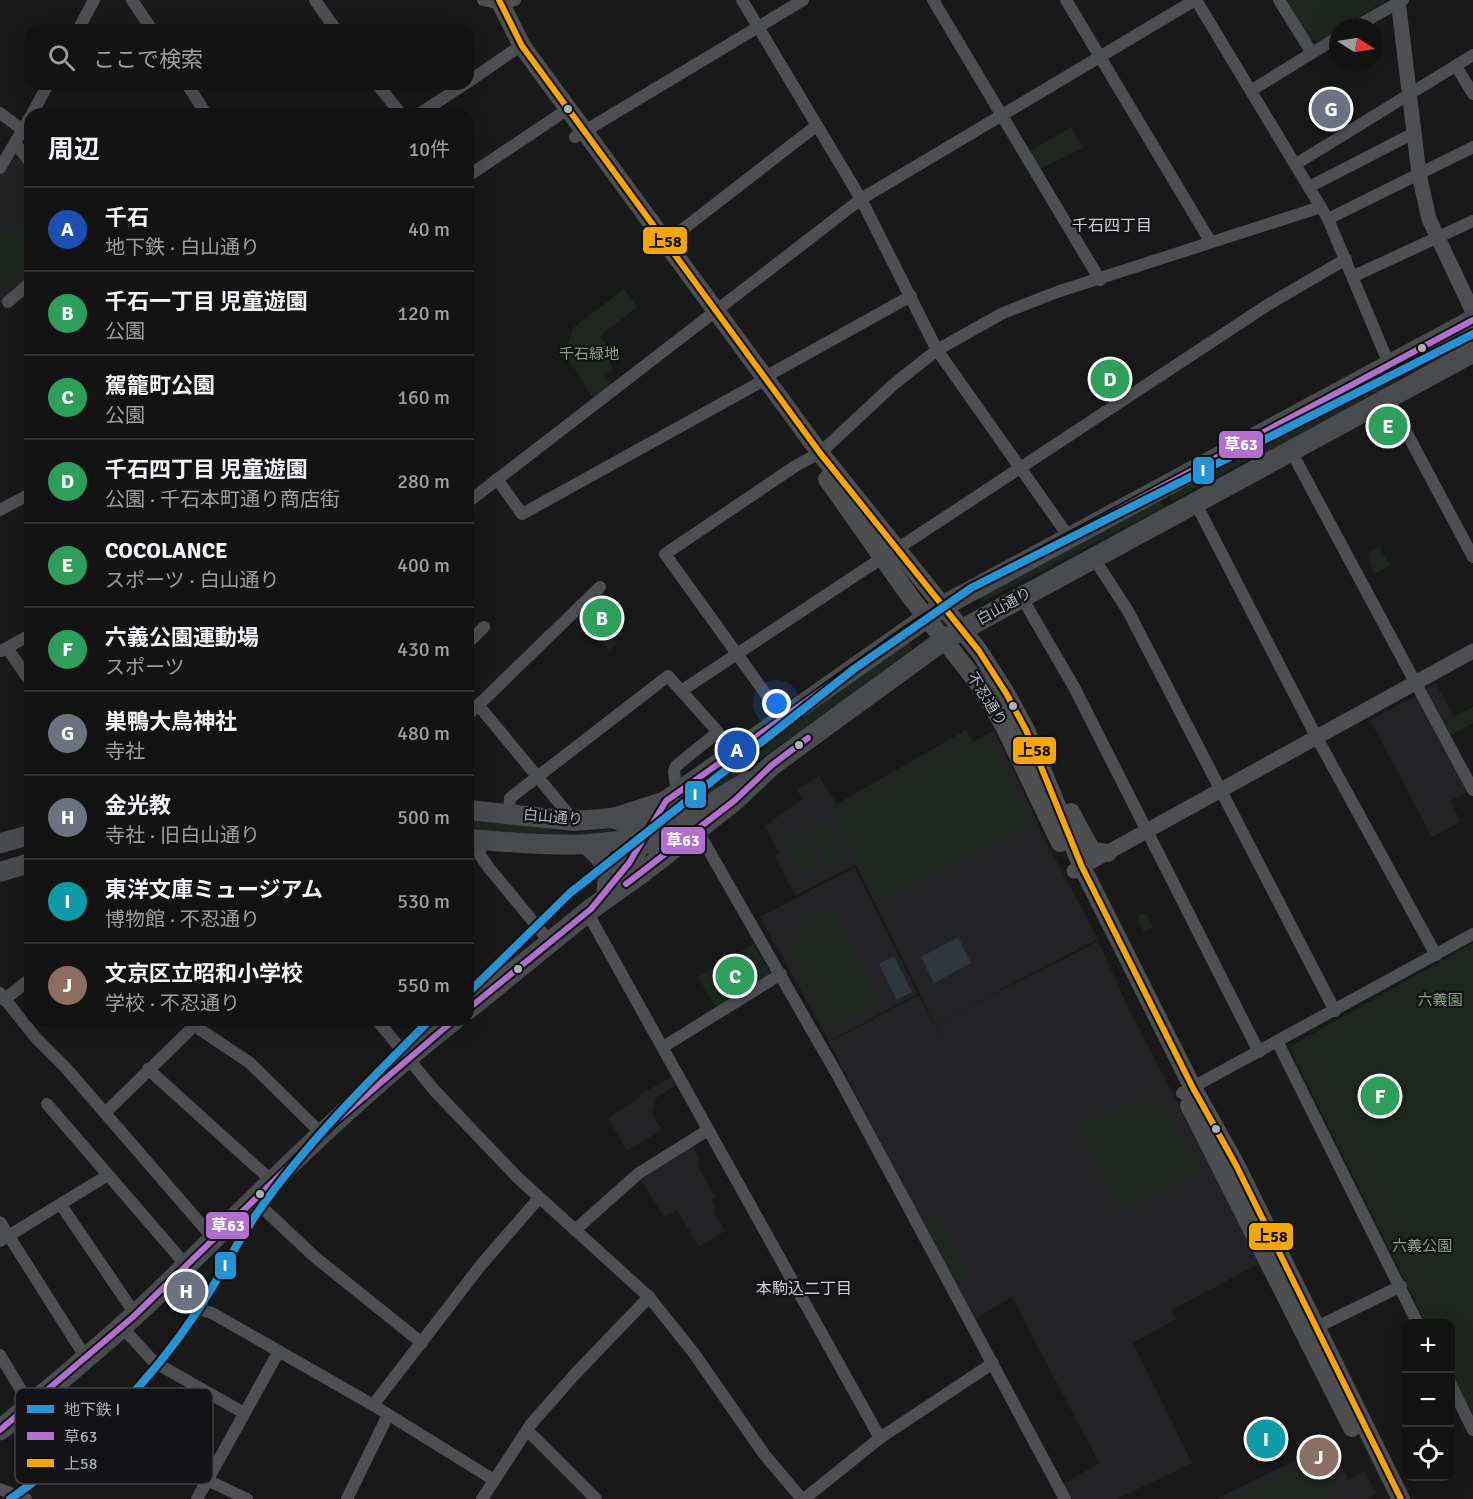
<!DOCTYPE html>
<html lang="ja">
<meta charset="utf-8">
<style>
body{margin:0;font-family:Signika,"Noto Sans JP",sans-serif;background:#202021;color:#f1f3f6}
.controls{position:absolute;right:18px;bottom:18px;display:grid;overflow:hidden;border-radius:12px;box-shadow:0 6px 24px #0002}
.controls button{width:54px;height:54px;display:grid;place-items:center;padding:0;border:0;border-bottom:2px solid #323233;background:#131313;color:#f1f3f6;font:30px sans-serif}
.compass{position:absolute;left:1329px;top:18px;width:54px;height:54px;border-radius:50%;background:#131313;box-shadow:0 6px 24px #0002;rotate:102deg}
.you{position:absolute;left:777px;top:704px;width:21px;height:21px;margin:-15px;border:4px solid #fff;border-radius:50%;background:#1a73e8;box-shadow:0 0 0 9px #1a73e833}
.badge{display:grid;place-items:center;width:39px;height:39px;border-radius:50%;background:#777c81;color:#fff;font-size:20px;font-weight:700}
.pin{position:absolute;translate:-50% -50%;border:3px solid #fff;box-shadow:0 2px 6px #0006}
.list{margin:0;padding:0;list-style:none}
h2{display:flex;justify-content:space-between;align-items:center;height:78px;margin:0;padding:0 24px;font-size:26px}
h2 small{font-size:20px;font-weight:400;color:#9d9ea0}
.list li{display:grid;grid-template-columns:39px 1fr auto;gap:18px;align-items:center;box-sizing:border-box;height:84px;padding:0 24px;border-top:2px solid #323233}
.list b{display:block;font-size:22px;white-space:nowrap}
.list p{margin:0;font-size:20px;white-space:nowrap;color:#9d9ea0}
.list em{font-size:20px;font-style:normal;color:#9d9ea0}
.icon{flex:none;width:33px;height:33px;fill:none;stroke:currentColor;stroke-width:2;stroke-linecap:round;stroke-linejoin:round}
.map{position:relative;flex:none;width:1473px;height:1499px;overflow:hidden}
.search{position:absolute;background:#131313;box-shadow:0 6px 24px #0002;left:24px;top:24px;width:450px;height:66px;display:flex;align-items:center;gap:15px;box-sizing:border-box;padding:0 21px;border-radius:18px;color:#9d9ea0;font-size:22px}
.panel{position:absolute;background:#131313;box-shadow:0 6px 24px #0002;left:24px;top:108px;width:450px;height:918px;border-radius:18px}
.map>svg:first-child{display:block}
.built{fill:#232325}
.green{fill:#1f261f}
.water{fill:#2c363b}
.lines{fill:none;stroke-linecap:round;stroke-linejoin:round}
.minor{stroke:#4d4f52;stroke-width:12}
.tertiary{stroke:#4d4f52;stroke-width:15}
.secondary{stroke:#4c4e50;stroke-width:18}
.primary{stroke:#4a4b4e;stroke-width:20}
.trunk{stroke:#4a4b4e;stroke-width:21}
.bus-1-casing{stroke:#131315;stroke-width:10}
.bus-2-casing{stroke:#131315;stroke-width:10}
.bus-1{stroke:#b36fd0;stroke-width:6}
.bus-2{stroke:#f7a600;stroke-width:6}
.metro-1-casing{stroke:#131315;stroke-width:12}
.metro-1{stroke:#2693d4;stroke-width:8}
.bus-dot{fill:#aab1b9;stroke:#131315;stroke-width:2}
.labels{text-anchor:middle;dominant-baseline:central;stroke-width:4.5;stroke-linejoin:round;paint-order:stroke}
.park-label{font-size:15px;fill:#85a481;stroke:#131315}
.street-label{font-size:15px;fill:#aab1b9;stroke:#131315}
.neighbourhood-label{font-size:16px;fill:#cbcfd5;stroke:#131315}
.key{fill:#131315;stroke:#404246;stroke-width:1.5}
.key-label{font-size:16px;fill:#aab1b9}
.line-badge{stroke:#131315;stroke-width:2}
.badge-label{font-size:16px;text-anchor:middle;font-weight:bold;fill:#fff}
.pale-badge-label{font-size:16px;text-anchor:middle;font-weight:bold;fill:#111}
</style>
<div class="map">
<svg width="1473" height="1499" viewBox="0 0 1473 1499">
<rect width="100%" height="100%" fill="#191919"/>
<g class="built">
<polygon points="13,159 22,160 30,169 30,279 0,304 0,175"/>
<polygon points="1436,684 1454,717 1473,707 1473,723 1451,735 1426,689"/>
<polygon points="1416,696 1467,792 1450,801 1461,822 1432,837 1370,720"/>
<polygon points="966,730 973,742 994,730 1049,847 1098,939 935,1024 856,865 795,896 775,856 779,853 765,826 802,799 797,790 819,776 837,804"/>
<polygon points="855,867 918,994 829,1041 760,917"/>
<polygon points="1098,941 1127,1005 1260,1263 1172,1310 1176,1319 1133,1343 1192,1463 1117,1499 1070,1499 1062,1485 1099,1463 1012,1297 973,1320 829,1042 919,995 946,1046 935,1024"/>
<polygon points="674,1076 678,1084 656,1098 652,1115 662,1130 627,1151 608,1118 640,1098 639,1095"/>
<polygon points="692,1145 699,1158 699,1168 715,1197 711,1199 716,1209 714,1211 725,1231 699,1247 677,1210 664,1217 640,1178"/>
<polygon points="1330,1443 1348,1480 1365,1471 1376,1494 1367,1499 1216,1499"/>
</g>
<g class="green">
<polygon points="1286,0 1386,0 1344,27 1338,27 1338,31 1319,42 1311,40"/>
<polygon points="1071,127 1083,148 1040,169 1029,152"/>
<polygon points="30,219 30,270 11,287 0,283 0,234 3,232 9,236"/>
<polygon points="624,289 637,307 600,336 616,358 609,363 613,369 605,376 612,384 599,397 591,396 565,353 573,328"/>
<polygon points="1460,342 1461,344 1267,454 1240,464 1173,501 1169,495 1269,440"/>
<polygon points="1121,359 1130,374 1113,384 1121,397 1114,402 1096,375"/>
<polygon points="1159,499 1164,507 982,602 977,595"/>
<polygon points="1379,547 1390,566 1374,574 1367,553"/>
<polygon points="598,593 625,625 619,630 622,634 615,640 618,643 609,650 580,611"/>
<polygon points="909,642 913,648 826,713 728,781 701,799 665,817"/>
<polygon points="1473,707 1473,723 1451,735 1444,722"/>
<polygon points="990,735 1033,824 879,902 833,811 966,736 971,745"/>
<polygon points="468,819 508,821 572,833 610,829 610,835 585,838 468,831"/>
<polygon points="826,819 844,855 827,863 809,827"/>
<polygon points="802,831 820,867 803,876 785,840"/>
<polygon points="832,909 879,1004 827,1030 786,946 809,934 804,923"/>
<polygon points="1146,913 1153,927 1144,932 1137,917"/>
<polygon points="1473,943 1473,1418 1451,1374 1450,1324 1426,1323 1289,1047"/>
<polygon points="753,944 772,975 716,1008 698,977"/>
<polygon points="1156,1095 1169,1113 1200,1169 1120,1211 1079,1125 1091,1118"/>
<polygon points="940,1214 946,1234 950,1233 961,1255 957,1257 961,1265 965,1263 971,1273 959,1280 928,1221"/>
<polygon points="1318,1455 1337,1493 1325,1499 1230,1499"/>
</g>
<g class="water">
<polygon points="958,937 971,963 934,983 921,957"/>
<polygon points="894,956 912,992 897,1000 879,964"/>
</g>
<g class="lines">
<g class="minor">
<polyline points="132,0 152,30"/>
<polyline points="315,0 336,30"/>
<polyline points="483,0 501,4 515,0"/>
<polyline points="742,0 861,199 937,350 1069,537"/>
<polyline points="933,0 1100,280"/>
<polyline points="1066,0 1210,241"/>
<polyline points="1196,0 1328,219 1389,364"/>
<polyline points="1279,0 1312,53"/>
<polyline points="1355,27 1403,0"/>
<polyline points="78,30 94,0"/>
<polyline points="1456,66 1473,94"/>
<polyline points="468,82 513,51"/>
<polyline points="187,84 206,114"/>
<polyline points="377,84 401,114"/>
<polyline points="1252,90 1338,37"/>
<polyline points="0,113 23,130"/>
<polyline points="32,114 48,84"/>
<polyline points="419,114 465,84"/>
<polyline points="575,137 803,0"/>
<polyline points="15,143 30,162"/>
<polyline points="1296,164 1473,55"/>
<polyline points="0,168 30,117"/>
<polyline points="468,176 559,115"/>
<polyline points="1309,187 1414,133"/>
<polyline points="1328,219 1473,147"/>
<polyline points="665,243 816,126"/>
<polyline points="1354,276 1473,221"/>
<polyline points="8,302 30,283"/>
<polyline points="765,377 911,296"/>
<polyline points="1388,398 1473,557"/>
<polyline points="1291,451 1473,790"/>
<polyline points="497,479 522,514 757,384"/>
<polyline points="468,502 861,199 1195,0"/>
<polyline points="1195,502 1317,738 1436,955"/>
<polyline points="0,510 30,494"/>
<polyline points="897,549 1269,304 1346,259"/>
<polyline points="1093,557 1128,611 1335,1011"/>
<polyline points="1021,596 1074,687 1259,1052"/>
<polyline points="468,643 484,627"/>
<polyline points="7,648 30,681"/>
<polyline points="1,651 30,635"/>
<polyline points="681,691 882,558"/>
<polyline points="479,706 574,821"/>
<polyline points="468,715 600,587"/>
<polyline points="783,718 665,554 797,465 820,453 894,384 937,350 1003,313 1057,292 1321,207"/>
<polyline points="509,813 510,798 668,676 718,732 676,766 674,771 677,794"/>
<polyline points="697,830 838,1076 1065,1499"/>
<polyline points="481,840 480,855 489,868 550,942"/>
<polyline points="587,912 880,1438"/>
<polyline points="0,993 36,1038 66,1068 213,1238"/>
<polyline points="4,1000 30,979"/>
<polyline points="186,1020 250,1063 321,1133"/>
<polyline points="377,1020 434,1090 518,1178 649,1297 693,1352 764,1454 802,1499"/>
<polyline points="1278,1043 1418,1324"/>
<polyline points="663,1047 781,974"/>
<polyline points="148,1069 272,1181"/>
<polyline points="1182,1093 1473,934"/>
<polyline points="47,1104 185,1264"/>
<polyline points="105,1113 194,1026"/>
<polyline points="253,1199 316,1258 422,1343"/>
<polyline points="61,1205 135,1314"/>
<polyline points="0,1222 86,1358"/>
<polyline points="575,1230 639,1173 708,1130"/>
<polyline points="0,1241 108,1175"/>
<polyline points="166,1284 195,1308 212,1313 373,1405 494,1480"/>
<polyline points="121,1326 154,1362 244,1413"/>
<polyline points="1311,1330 1401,1286"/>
<polyline points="0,1355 30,1405"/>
<polyline points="1450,1383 1473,1430"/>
<path d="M 56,1386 C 110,1434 181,1468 247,1499"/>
<polyline points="373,1405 481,1265 539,1198"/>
<polyline points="528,1431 596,1499"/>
<polyline points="0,1489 26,1499"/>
<polyline points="197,1499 279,1351"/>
<polyline points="347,1499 388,1415"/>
<polyline points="482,1499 531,1424 576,1373 649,1297"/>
<polyline points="804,1499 880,1438 993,1363"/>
</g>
<g class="tertiary">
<polyline points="1398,0 1419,174 1429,219 1473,312"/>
<polyline points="1074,871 1473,651"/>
</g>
<g class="secondary">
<polyline points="499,0 522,46 820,453 979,651 1006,693 1026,730 1082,867 1193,1088 1236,1165 1401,1499"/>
<polyline points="827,479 911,598 981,687 1004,726 1060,843"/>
<polyline points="1071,812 1092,851 1108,853"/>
<polyline points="1189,1105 1352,1428"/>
</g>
<g class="primary">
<polyline points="468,810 574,821 613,818 666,801"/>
<path d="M 468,839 C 538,844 605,854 672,825 C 698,813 722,796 747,781"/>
<polyline points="0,843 30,835"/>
<polyline points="0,872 30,863"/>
</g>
<g class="trunk">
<path d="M 613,818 C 630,823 645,826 652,844"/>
<path d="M 589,846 C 605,860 611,868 607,889"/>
<polyline points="608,887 629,863 666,801 943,606 1473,320"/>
<polyline points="468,1009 591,909 643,872 734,801 772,765 945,639 1473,352"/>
<path d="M 0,1430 C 51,1388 102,1346 151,1300 C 250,1204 345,1105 454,1020"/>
</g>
<defs>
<g id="bus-1">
<polyline points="626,884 734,801 772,765 808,738"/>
<polyline points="468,1009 591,909 629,863 666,801 905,631 967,591 1473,320"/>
<polyline points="0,1430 133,1317 336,1121 454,1020"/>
</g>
<polyline id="bus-2" points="499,0 522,46 820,453 979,651 1006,693 1026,730 1082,867 1193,1088 1236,1165 1401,1499"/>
</defs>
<use href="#bus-1" class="bus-1-casing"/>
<use href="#bus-2" class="bus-2-casing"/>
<use href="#bus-1" class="bus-1"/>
<use href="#bus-2" class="bus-2"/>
<defs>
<g id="metro-1">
<polyline points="468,993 570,893 854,669 971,588 1473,334"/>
<path d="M 10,1499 C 84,1448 148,1386 198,1310 C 220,1277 237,1241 260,1209 C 309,1140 370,1080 430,1020"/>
</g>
</defs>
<use href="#metro-1" class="metro-1-casing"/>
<use href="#metro-1" class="metro-1"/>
</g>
<g class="bus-dot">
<circle cx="568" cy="109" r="5"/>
<circle cx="1422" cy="348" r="5"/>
<circle cx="1013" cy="706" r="5"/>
<circle cx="799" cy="745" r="5"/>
<circle cx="518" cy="969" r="5"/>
<circle cx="1216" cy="1129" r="5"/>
<circle cx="260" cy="1194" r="5"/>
</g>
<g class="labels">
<g class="park-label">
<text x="589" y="354">千石緑地</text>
<text x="1440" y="1000">六義園</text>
<text x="1422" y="1246">六義公園</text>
</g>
<g class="street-label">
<text transform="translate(1004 606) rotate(-29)">白山通り</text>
<text transform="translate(987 699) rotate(58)">不忍通り</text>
<text transform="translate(553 817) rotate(5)">白山通り</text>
</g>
<g class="neighbourhood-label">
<text x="1112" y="226">千石四丁目</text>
<text x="804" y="1289">本駒込二丁目</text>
</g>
</g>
<rect x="15" y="1388" width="198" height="96" rx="9" class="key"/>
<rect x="27" y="1405" width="27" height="8" fill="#2693d4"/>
<rect x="27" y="1432" width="27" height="8" fill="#b36fd0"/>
<rect x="27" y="1459" width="27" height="8" fill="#f7a600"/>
<g class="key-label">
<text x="64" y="1415">地下鉄 I</text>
<text x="64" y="1442">草63</text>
<text x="64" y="1469">上58</text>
</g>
<g class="line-badge">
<rect x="642" y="226" width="46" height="29" rx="6" fill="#f7a600"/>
<rect x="1218" y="430" width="46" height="29" rx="6" fill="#b36fd0"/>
<rect x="1192" y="456" width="23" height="29" rx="6" fill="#2693d4"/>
<rect x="1012" y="736" width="45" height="29" rx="6" fill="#f7a600"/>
<rect x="684" y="780" width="23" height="29" rx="6" fill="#2693d4"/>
<rect x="660" y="826" width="46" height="29" rx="6" fill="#b36fd0"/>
<rect x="205" y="1211" width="45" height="29" rx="6" fill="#b36fd0"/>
<rect x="1248" y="1222" width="46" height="29" rx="6" fill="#f7a600"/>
<rect x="214" y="1251" width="23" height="29" rx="6" fill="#2693d4"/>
</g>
<g class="badge-label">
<text x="1241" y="450">草63</text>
<text x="1203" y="476">I</text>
<text x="695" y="800">I</text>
<text x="683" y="846">草63</text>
<text x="228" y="1231">草63</text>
<text x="225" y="1271">I</text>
</g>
<g class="pale-badge-label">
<text x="665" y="247">上58</text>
<text x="1034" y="756">上58</text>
<text x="1271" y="1242">上58</text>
</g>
</svg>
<div class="controls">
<button>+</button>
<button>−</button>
<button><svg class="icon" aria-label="locate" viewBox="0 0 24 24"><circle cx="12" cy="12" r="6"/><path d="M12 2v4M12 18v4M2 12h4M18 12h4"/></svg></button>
</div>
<svg class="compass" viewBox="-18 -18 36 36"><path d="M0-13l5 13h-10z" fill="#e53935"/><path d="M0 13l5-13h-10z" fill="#9d9ea0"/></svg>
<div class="you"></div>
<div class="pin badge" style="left:737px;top:750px;background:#1a4fb4">A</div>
<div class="pin badge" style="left:602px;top:618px;background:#2e9e5b">B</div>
<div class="pin badge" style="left:735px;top:976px;background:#2e9e5b">C</div>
<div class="pin badge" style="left:1110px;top:379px;background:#2e9e5b">D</div>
<div class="pin badge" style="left:1388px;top:426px;background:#2e9e5b">E</div>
<div class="pin badge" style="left:1380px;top:1096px;background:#2e9e5b">F</div>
<div class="pin badge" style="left:1331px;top:109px;background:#6b7280">G</div>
<div class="pin badge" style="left:186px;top:1291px;background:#6b7280">H</div>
<div class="pin badge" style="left:1266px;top:1439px;background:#0f9aa8">I</div>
<div class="pin badge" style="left:1319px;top:1457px;background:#8d6e63">J</div>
<div class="search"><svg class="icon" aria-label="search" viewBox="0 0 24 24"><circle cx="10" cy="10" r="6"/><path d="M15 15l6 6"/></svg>ここで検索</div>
<section class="panel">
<h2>周辺<small>10件</small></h2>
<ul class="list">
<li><span class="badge" style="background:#1a4fb4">A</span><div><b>千石</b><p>地下鉄 · 白山通り</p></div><em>40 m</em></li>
<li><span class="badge" style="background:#2e9e5b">B</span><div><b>千石一丁目 児童遊園</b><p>公園</p></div><em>120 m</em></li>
<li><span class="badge" style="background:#2e9e5b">C</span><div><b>駕籠町公園</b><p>公園</p></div><em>160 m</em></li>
<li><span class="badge" style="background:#2e9e5b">D</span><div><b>千石四丁目 児童遊園</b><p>公園 · 千石本町通り商店街</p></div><em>280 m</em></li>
<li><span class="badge" style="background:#2e9e5b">E</span><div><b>COCOLANCE</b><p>スポーツ · 白山通り</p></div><em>400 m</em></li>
<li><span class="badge" style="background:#2e9e5b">F</span><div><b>六義公園運動場</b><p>スポーツ</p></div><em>430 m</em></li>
<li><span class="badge" style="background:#6b7280">G</span><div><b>巣鴨大鳥神社</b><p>寺社</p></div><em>480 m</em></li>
<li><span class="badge" style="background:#6b7280">H</span><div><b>金光教</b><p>寺社 · 旧白山通り</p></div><em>500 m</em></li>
<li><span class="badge" style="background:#0f9aa8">I</span><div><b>東洋文庫ミュージアム</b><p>博物館 · 不忍通り</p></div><em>530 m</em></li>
<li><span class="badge" style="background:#8d6e63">J</span><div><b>文京区立昭和小学校</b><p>学校 · 不忍通り</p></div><em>550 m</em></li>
</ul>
</section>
</div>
